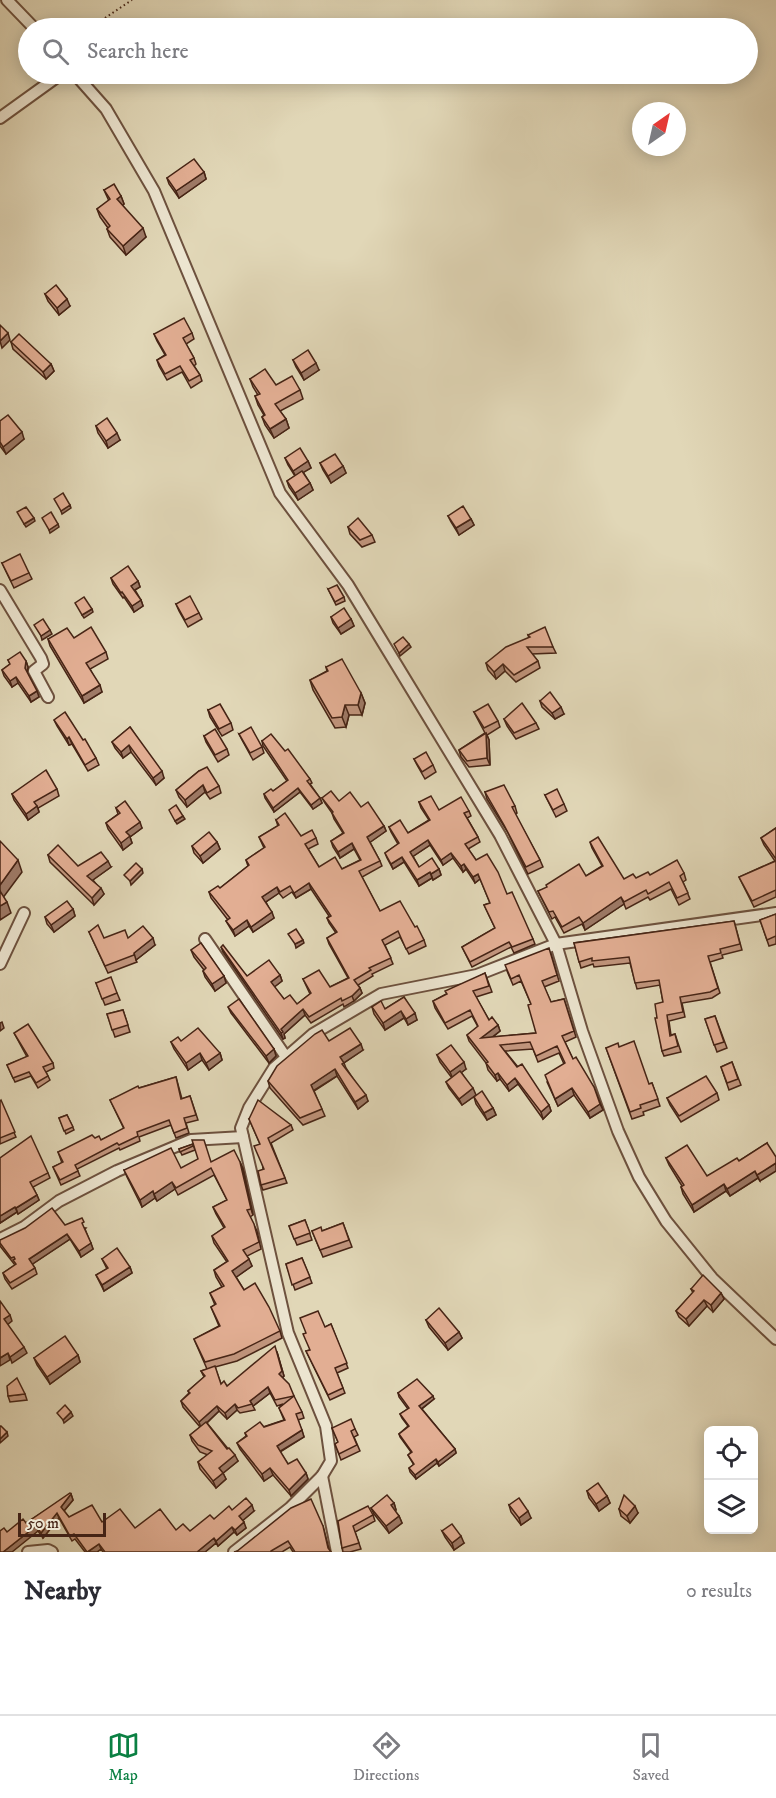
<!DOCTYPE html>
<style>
body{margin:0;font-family:"IM FELL DW Pica",serif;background:#f2f2f3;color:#2b2b33}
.controls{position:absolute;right:18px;bottom:18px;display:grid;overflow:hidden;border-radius:9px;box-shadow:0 3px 15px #0003}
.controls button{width:54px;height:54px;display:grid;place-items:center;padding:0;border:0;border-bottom:2px solid #e1e1e2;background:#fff;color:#2b2b33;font:30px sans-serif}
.compass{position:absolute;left:632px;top:102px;width:54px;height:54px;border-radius:50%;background:#fff;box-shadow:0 3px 15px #0003;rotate:34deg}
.scale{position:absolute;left:18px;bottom:15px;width:88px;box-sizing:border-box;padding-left:6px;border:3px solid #462415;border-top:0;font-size:16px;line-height:21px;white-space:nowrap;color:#462415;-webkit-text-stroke:4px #ece5d0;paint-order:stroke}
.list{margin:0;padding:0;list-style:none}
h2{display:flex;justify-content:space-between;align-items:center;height:78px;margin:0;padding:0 24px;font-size:26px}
h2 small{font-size:20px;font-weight:400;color:#7c7c81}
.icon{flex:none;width:33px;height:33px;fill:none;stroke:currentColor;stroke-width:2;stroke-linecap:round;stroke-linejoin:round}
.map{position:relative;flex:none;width:776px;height:1552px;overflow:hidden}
.search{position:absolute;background:#fff;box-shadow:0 3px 15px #0003;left:18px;right:18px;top:18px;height:66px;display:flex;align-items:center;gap:15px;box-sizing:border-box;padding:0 21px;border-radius:33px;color:#7c7c81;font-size:22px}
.sheet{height:162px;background:#fff}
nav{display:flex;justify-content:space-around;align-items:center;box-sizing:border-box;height:84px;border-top:2px solid #e1e1e2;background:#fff;font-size:16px;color:#7c7c81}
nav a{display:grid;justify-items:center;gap:3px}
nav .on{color:#0b8043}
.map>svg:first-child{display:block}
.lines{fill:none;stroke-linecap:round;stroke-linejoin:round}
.minor-casing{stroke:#6d513e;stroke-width:14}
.path{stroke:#462415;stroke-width:2;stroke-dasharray:1.5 3;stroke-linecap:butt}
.minor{stroke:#ece5d0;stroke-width:10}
.wall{fill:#c2967e;stroke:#462415;stroke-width:1.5}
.shaded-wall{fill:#9e7a67;stroke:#462415;stroke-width:1.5}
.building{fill:#e2ae93;stroke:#462415;stroke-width:1.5}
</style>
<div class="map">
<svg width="776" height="1552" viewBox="0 0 776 1552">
<rect width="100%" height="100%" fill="#e1d7b7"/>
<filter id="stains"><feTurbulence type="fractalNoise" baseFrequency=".00333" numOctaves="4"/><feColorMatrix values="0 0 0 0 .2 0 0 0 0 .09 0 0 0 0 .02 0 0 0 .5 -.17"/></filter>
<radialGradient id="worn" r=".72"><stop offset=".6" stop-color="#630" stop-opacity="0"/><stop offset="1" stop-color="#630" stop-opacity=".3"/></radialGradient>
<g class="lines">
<defs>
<g id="minor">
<polyline points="7,0 34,28"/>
<polyline points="75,74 106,109 154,191 280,493 348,585 500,835 556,944 582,1031 618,1131 639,1177 666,1221 712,1278 776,1339"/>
<polyline points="0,118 61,74"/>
<polyline points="0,590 41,658 43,664 34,671 48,697"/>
<polyline points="205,939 286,1057"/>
<polyline points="0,964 24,913"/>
<polyline points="0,1239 24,1227 59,1201 117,1171 191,1140 243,1137"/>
<polyline points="322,1476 337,1552"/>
<polyline points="28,1552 48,1550 52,1552"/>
<polyline points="234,1552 290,1508 322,1476 331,1461 326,1426 288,1333 241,1128 249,1108 274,1068 313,1034 381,994 477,975 556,944 776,913"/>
</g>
</defs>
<use href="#minor" class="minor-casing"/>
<polyline class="path" points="90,28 132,0"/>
<use href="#minor" class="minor"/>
</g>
<g class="wall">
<polygon points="204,172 206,179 179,198 169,184 167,178"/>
<polygon points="104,190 121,196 124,204 122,205 146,237 126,255 110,237 107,229 108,228 100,217 97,209 109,201"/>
<polygon points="45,294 70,306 59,315 48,301"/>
<polygon points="192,333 194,339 186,344 194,358 196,364 194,366 200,375 202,381 191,388 182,372 167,380 159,366 157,360 165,355 157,341 154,334"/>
<polygon points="11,342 51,364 54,371 46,379 13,349"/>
<polygon points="293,360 319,370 304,380 296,367"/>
<polygon points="250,379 300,390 303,399 280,411 286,419 289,428 274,438 265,425 262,417 264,415 258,405 255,396 258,395 253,387"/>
<polygon points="0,421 24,439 6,454 0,446"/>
<polygon points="96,426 120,440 108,448 98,433"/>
<polygon points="285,458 308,461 311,468 303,472 310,483 313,490 298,500 289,487 287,481 295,476 288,465"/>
<polygon points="320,463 343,466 346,473 331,483 323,470"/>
<polygon points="448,516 471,519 474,525 459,535 451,522"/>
<polygon points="348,527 372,535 375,542 362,547 350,534"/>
<polygon points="2,563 29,573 32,579 14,588"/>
<polygon points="111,578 138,581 140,587 135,590 141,600 143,606 134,612 124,597 123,598 113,584"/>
<polygon points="328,589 344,597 345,601 336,605"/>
<polygon points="176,604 199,613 202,619 188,627 179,611"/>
<polygon points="331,617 351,619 354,626 341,634 333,623"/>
<polygon points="528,635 553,647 556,653 532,654 538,661 540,668 516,682 505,671 496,679 488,670 486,663 529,638"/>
<polygon points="74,638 106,652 108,659 90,669 102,692 84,703 50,646 48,639"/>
<polygon points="8,660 26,661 28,667 27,673 39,697 31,702 18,683 12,687 4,676 2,670 10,664"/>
<polygon points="326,667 361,693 365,703 362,715 349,715 346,727 335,728 313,690 310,680 327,671"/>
<polygon points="540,701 564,714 555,719 542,707"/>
<polygon points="208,710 231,723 233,730 222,736 210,717"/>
<polygon points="474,712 498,721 500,727 487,735 489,740 490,765 469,767 461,757 459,750 485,733 477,718"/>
<polygon points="504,719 536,723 539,729 516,739 507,726"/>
<polygon points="54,720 83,740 96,758 99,765 88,771 72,744 69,745 57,726"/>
<polygon points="130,727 164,778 156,785 131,752 123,758 115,748 112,742"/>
<polygon points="239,734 262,747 264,753 253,760 242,740"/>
<polygon points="204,736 227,749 229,755 218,762 206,742"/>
<polygon points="262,741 285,751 310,779 312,783 310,784 320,798 322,803 313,809 300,792 274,812 265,798 264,794 273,791 287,781 263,746"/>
<polygon points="414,759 433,765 436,772 425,779 417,765"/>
<polygon points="199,771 219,786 221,793 210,799 205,792 187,807 179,797 176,790"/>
<polygon points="57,789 59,796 38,808 39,812 28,820 14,800 12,794"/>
<polygon points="485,792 515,806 517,813 515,814 540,860 543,867 528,874 507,831 487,799"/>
<polygon points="545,795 564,804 567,811 556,817"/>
<polygon points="322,798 339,801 361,807 384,826 386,831 370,842 380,861 382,866 362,877 380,911 415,927 424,940 426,946 409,954 400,937 385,945 393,964 372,974 373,976 358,985 360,988 362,993 354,1001 344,1007 343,1004 311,1023 305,1015 284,1034 285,1038 283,1039 223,952 221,947 247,976 280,975 282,981 274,987 284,999 297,1004 310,994 303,979 330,987 348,978 329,944 327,938 336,933 329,923 327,918 329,916 311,889 296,898 292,892 283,898 279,893 266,902 274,918 253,932 249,926 235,936 226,921 228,920 211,898 209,892 220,888 248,866 246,860 264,848 259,837 278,826 276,820 301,836 316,838 318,844 308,849 319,867 342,869 360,860 354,849 340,858 333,847 331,841 343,833 334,819 332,813 325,803"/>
<polygon points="419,802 439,810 469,811 471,816 467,818 478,837 480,842 468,849 476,860 507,894 533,939 535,944 514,953 511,947 472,967 462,947 495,928 484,905 490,903 480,879 475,883 466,869 463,872 453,858 443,865 430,845 413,856 419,867 439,869 441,875 433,880 432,878 419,886 404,862 393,869 387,858 385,853 398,844 391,832 389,827 408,833 429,820 421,808"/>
<polygon points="116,808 142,828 130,837 132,843 123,850 108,829 106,823 118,814"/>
<polygon points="776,828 776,897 754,907 739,877 775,861 764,845 761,838"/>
<polygon points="217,842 220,849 203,863 194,853 192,846"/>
<polygon points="590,842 624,879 636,878 650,875 684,873 686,880 683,882 690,899 679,905 671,889 650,900 648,897 626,909 624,904 585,930 582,924 564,933 555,917 552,919 538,891 586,876 602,866 592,848"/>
<polygon points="48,855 78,866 111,867 93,880 104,894 94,905 50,862"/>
<polygon points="73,909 75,916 54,932 47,924 45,917"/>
<polygon points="776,914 776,944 769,946 760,920"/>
<polygon points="734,921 742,950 722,955 723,958 710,962 720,993 712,998 682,1003 685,1017 669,1021 671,1035 675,1034 681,1052 664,1056 662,1051 657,1018 663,1002 660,985 637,989 630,963 594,967 593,964 581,968 574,943"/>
<polygon points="89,932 104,938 128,938 155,945 136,960 137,962 108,973"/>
<polygon points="191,950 224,976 226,983 215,991 205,977 203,971 204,970 194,957"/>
<polygon points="551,954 559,981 544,987 551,1002 564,999 576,1037 565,1042 573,1059 594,1087 603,1110 590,1118 574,1095 558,1106 547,1082 564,1064 559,1053 538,1062 533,1049 505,1051 549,1105 551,1111 543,1119 518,1084 509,1091 500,1079 497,1081 488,1070 486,1063 469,1041 467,1035 478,1027 472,1016 448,1029 435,1008 433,1001 485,973 492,992 476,997 489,1020 498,1025 500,1031 493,1037 536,1033 531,1004 521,981 513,985 507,971"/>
<polygon points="96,983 117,993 120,1000 105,1005"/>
<polygon points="404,997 417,1020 408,1025 404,1018 385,1030 374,1014 372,1007 385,1009"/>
<polygon points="228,1007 274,1049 276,1056 269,1063 231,1013"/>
<polygon points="123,1010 130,1032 115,1037 107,1014"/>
<polygon points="715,1016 727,1048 717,1052 705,1019"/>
<polygon points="14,1033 53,1063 54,1068 46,1072 50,1080 38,1088 31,1076 15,1082 7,1065 27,1057"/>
<polygon points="329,1041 363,1050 344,1063 346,1068 368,1101 358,1109 337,1076 314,1091 325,1116 303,1125 270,1088 268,1081"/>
<polygon points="171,1042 220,1053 222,1060 209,1070 202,1060 188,1070 174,1049"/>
<polygon points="619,1047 649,1084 652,1083 660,1106 643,1112 644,1115 632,1119 606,1048"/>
<polygon points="437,1055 466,1069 461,1072 476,1095 462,1105 449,1088 446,1082 452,1078 440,1062"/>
<polygon points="732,1062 741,1085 729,1090 721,1067"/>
<polygon points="176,1077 182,1099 190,1096 198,1120 186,1123 189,1133 176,1138 171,1125 139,1137 140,1141 120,1150 119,1148 77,1169 80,1176 61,1185 53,1167 62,1163 58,1152 95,1138 101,1140 124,1129 110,1100 139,1088"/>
<polygon points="717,1093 719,1100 681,1122 670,1105 667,1098"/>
<polygon points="474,1097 493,1108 496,1115 487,1120 476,1104"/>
<polygon points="0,1101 16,1137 0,1144"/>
<polygon points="67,1115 74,1130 66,1134 59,1118"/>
<polygon points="249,1119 291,1125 293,1130 271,1143 287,1183 263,1190 261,1185 263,1169 260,1144"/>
<polygon points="767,1143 760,1181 758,1178 730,1196 726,1191 694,1212 683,1194 681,1187 682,1186 669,1165 666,1158 707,1176 739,1161"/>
<polygon points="193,1144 195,1150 182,1155 179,1149"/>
<polygon points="0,1158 48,1173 50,1178 33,1187 39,1200 18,1214 17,1212 0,1223"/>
<polygon points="211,1162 240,1162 243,1169 253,1215 250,1217 257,1231 261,1249 247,1256 252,1266 236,1277 244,1290 280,1331 282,1338 237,1361 215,1367 221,1384 227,1386 277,1352 284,1376 282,1378 302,1412 304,1418 298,1420 304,1437 280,1452 288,1464 306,1473 308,1479 291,1496 273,1475 264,1481 240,1449 237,1443 246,1436 245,1433 284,1420 279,1408 283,1404 277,1406 270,1393 253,1406 255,1410 240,1413 237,1410 227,1419 219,1411 207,1423 238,1461 223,1473 226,1479 216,1488 200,1469 198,1462 208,1455 200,1452 192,1441 190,1435 200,1427 183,1407 181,1401 189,1393 188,1391 204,1377 201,1371 207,1369 194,1339 219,1326 211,1307 215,1305 210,1293 222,1287 216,1277 214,1270 227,1262 214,1243 212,1236 224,1228 216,1214 213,1207 227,1200 214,1175 178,1195 175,1189 157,1201 155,1198 142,1207 127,1177 124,1170 181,1168"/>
<polygon points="305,1220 312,1240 297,1245 289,1226"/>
<polygon points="343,1223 352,1247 323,1257 312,1231 322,1231"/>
<polygon points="65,1225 86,1228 85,1229 93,1249 81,1257 70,1239 32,1264 35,1268 37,1274 12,1289 5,1279 3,1273 15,1265 0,1246 0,1240"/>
<polygon points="302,1258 312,1283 295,1290 286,1264"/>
<polygon points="102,1259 130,1267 132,1273 104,1291 96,1275 107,1269"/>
<polygon points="691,1289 721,1293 724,1299 713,1312 707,1306 689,1326 679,1317 676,1311 693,1293"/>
<polygon points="426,1320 459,1332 462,1338 448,1350 429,1327"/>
<polygon points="331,1324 348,1368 337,1373 345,1393 330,1400 306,1351 310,1350 325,1327"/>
<polygon points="78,1355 80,1362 50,1384 37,1365 34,1358"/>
<polygon points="398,1393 434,1399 422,1409 455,1449 456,1453 439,1466 437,1463 416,1479 410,1472 409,1468 414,1465 408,1455 411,1452 400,1437 399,1434 408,1426 402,1418 400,1414 408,1409 399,1397"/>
<polygon points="25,1394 27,1400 10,1402 8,1396"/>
<polygon points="332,1428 355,1429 358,1435 354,1437 360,1451 341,1460 335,1444 338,1442"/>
<polygon points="587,1491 607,1496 610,1503 599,1511 589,1498"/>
<polygon points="71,1494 73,1500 64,1511 69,1517 135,1528 190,1531 232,1510 254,1511 242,1521 246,1528 237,1535 234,1532 218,1546 216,1543 205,1552 103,1552 101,1549 97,1552 85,1552 75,1539 72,1541 59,1518 43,1538 38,1531 7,1532 26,1523"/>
<polygon points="394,1503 396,1510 395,1511 399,1516 402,1523 389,1533 374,1514 371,1508"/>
<polygon points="509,1505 531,1518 521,1525 511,1512"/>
<polygon points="619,1509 638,1513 630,1523 621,1516"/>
<polygon points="373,1515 375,1521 355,1532 361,1549 350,1552 343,1552 338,1521"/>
<polygon points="323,1526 329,1549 331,1552 293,1552 290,1547 282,1552 234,1552"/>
<polygon points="442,1531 464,1543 454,1550 445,1537"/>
</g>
<g class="shaded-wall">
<polygon points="204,172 206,179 179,198 176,191"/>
<polygon points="121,196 124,204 120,207 117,199"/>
<polygon points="143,228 146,237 126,255 123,246"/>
<polygon points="67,299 70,306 59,315 57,308"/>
<polygon points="8,333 10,340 2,348 0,341"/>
<polygon points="316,363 319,370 304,380 301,373"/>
<polygon points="51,364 54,371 46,379 43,372"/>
<polygon points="286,419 289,428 274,438 270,429"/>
<polygon points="22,432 24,439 6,454 3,447"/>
<polygon points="117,433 120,440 108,448 106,441"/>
<polygon points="308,461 311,468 296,477 293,471"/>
<polygon points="343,466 346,473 331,483 328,476"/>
<polygon points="310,483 313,490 298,500 295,493"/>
<polygon points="70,505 71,508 62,514 61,511"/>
<polygon points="34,518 35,521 26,527 24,524"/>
<polygon points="471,519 474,525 459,535 456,528"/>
<polygon points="58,524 59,527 50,533 49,530"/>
<polygon points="138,581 140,587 133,591 131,586"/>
<polygon points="141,600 143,606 134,612 132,606"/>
<polygon points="92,609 93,612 84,618 82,615"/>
<polygon points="351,619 354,626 341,634 338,628"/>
<polygon points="50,630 52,634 42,640 41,636"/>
<polygon points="409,644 411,647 400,656 399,653"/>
<polygon points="26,661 28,667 27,674 25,668"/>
<polygon points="503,664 505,671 496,679 494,672"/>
<polygon points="16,677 18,683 12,687 10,681"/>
<polygon points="100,685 102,692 84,703 82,696"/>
<polygon points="37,691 39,697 31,702 29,696"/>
<polygon points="361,693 365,703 362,715 358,705"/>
<polygon points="345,705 349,715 346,727 342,717"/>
<polygon points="561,707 564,714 555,719 552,713"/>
<polygon points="486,733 489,740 490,765 487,758"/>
<polygon points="69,737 72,744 69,745 67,739"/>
<polygon points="129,745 131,752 123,758 121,752"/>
<polygon points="162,771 164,778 156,785 153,778"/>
<polygon points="203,785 205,792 187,807 185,800"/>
<polygon points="298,788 300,792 274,812 273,808"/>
<polygon points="320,798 322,803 313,809 311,805"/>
<polygon points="37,806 39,812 28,820 26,814"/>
<polygon points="183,816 185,819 177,824 175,821"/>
<polygon points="140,822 142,828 130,837 132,843 123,850 121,843 126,832"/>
<polygon points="384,826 386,831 369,843 367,837"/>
<polygon points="428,840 430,845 412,857 410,852"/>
<polygon points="217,842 220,849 203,863 200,856"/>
<polygon points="352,843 354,849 340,858 338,852"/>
<polygon points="451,853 453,858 443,865 441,860"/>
<polygon points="402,857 404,862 393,869 391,864"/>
<polygon points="18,860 22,872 2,899 0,895 0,885"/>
<polygon points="108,861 111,867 90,882 87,876"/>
<polygon points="464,864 466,869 463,872 461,866"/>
<polygon points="142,869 143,873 131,885 130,881"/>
<polygon points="439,869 441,875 433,880 431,874"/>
<polygon points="430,872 432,878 419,886 417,880"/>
<polygon points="478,874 480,879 475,883 473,877"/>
<polygon points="309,883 311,889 296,898 294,893"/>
<polygon points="277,887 279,893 264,903 262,897"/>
<polygon points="101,888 104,894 94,905 92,898"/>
<polygon points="621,897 624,904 585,930 583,923"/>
<polygon points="7,902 11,913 0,920 0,906"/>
<polygon points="73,909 75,916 54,932 51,925"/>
<polygon points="272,912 274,918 253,932 251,927"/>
<polygon points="247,920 249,926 235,936 233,930"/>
<polygon points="153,938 155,945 136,960 134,953"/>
<polygon points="303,940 304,943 296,948 295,944"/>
<polygon points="280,975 282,981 273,988 271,982"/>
<polygon points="224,976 226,983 215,991 212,984"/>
<polygon points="360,988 362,993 354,1001 352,996"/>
<polygon points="303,1009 305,1015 284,1034 285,1038 283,1039 281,1033 281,1029"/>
<polygon points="401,1011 404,1018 385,1030 383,1023"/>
<polygon points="415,1013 417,1020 408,1025 406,1019"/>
<polygon points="2,1022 4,1028 0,1031 0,1023"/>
<polygon points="498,1025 500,1031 483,1044 481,1038"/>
<polygon points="361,1044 363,1050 342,1064 340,1057"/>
<polygon points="274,1049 276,1056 269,1063 266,1056"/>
<polygon points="200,1053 202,1060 188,1070 186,1063"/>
<polygon points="220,1053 222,1060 209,1070 206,1063"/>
<polygon points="464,1062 466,1069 453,1079 450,1072"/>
<polygon points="335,1069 337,1076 313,1091 311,1085"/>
<polygon points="498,1073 500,1079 497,1081 495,1075"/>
<polygon points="515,1078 518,1084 509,1091 507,1085"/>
<polygon points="473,1088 476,1095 462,1105 459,1099"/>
<polygon points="572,1088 574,1095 558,1106 555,1099"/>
<polygon points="366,1095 368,1101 358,1109 355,1102"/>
<polygon points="600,1104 603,1110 590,1118 588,1112"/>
<polygon points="549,1105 551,1111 543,1119 541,1112"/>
<polygon points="493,1108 496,1115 487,1120 484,1113"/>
<polygon points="240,1162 243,1169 253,1215 251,1209"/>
<polygon points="776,1163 776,1171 760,1181 757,1175"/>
<polygon points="755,1171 758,1178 730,1196 727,1189"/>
<polygon points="172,1182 175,1189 157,1201 154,1194"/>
<polygon points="724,1184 726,1191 694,1212 692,1205"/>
<polygon points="153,1191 155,1198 142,1207 140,1200"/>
<polygon points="37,1195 39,1200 18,1214 16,1208"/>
<polygon points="15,1207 17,1212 0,1223 0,1216"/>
<polygon points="67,1234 70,1239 31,1265 29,1259"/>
<polygon points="91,1243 93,1249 81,1257 79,1251"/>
<polygon points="249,1259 252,1266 235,1278 232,1271"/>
<polygon points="130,1267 132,1273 104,1291 102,1285"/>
<polygon points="721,1293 724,1299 713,1312 711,1305"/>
<polygon points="704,1300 707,1306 689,1326 686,1319"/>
<polygon points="10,1315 12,1321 7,1325 4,1319"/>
<polygon points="459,1332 462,1338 448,1350 445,1343"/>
<polygon points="24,1347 27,1353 12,1363 10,1357"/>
<polygon points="277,1352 284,1376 281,1379 279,1374"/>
<polygon points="8,1353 10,1360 0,1366 0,1358"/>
<polygon points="78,1355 80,1362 50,1384 47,1377"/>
<polygon points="268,1387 270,1393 253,1406 250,1401"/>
<polygon points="433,1396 434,1399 421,1409 419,1406"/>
<polygon points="235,1404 237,1410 227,1419 225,1413"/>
<polygon points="217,1406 219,1411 201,1428 199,1422"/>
<polygon points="71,1412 73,1416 64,1423 63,1420"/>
<polygon points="302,1430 304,1437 279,1452 277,1446"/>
<polygon points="7,1432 8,1436 0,1443 0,1439"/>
<polygon points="455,1449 456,1453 439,1466 438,1462"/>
<polygon points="235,1455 238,1461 222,1474 219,1468"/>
<polygon points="436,1459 437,1463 416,1479 415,1475"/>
<polygon points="270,1468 273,1475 264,1481 262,1474"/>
<polygon points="223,1473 226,1479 216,1488 213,1481"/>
<polygon points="306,1473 308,1479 291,1496 289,1490"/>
<polygon points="71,1494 73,1500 63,1512 61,1507"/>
<polygon points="607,1496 610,1503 599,1511 596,1504"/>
<polygon points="394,1503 396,1510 393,1512 391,1505"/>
<polygon points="252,1505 254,1511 241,1522 239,1516"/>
<polygon points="635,1506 638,1513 630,1523 627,1516"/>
<polygon points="528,1511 531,1518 521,1525 519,1518"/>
<polygon points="57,1513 59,1518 43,1538 41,1533"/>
<polygon points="399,1516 402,1523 389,1533 386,1526"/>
<polygon points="244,1522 246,1528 237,1535 235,1530"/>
<polygon points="36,1526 38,1531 12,1552 3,1552"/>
<polygon points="232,1527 234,1532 218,1546 216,1541"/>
<polygon points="461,1536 464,1543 454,1550 452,1543"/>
<polygon points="214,1538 216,1543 205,1552 197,1552"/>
<polygon points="99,1544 101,1549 97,1552 88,1552"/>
</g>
<g class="building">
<polygon points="194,159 204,172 176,191 167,178"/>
<polygon points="114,184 121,196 117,199 143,228 123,246 107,229 110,226 97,209 110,199 104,190"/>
<polygon points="56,285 67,299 57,308 45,294"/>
<polygon points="184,318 192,333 183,338 194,358 190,360 200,375 189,381 180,366 165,374 157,360 166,355 154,334"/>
<polygon points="0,325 8,333 0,341"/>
<polygon points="19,334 51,364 43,372 11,342"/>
<polygon points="308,350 316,363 301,373 293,360"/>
<polygon points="265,369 276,385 292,376 300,390 275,404 286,419 270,429 262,417 265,415 255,396 260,394 250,379"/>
<polygon points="8,415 22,432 3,447 0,442 0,421"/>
<polygon points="107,418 117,433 106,441 96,426"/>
<polygon points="300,448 308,461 293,471 285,458"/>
<polygon points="335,454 343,466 328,476 320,463"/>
<polygon points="302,471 310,483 295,493 287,481"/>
<polygon points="63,493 70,505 61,511 54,499"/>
<polygon points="463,506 471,519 456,528 448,516"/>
<polygon points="26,507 34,518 24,524 17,512"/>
<polygon points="51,512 58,524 49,530 42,518"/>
<polygon points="358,518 372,535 360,540 348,527"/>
<polygon points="20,554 29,573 11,581 2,563"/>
<polygon points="128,566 138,581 131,586 141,600 132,606 122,592 121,593 111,578"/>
<polygon points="337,585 344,597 335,602 328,589"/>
<polygon points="190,596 199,613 185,620 176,604"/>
<polygon points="84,597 92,609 82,615 75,603"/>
<polygon points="344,608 351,619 338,628 331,617"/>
<polygon points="43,619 50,630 41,636 34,625"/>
<polygon points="91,627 106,652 86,663 100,685 82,696 48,639 67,628 74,638"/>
<polygon points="545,627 553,647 527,647 538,661 514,675 503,664 494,672 486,663 506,647 530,637 528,635"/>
<polygon points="403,637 409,644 399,653 394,644"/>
<polygon points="20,652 26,661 25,668 37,691 29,696 16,677 10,681 2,670 10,664 8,660"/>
<polygon points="342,659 361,693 358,705 345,705 342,717 332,718 310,680 328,671 326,667"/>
<polygon points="550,692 561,707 552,713 540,701"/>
<polygon points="522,703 536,723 514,733 504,719"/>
<polygon points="220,704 231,723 219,729 208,710"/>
<polygon points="488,704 498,721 484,728 474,712"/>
<polygon points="65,712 83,740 85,739 96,758 85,765 69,737 67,739 54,720"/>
<polygon points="130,727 162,771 153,778 129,745 121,752 112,742"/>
<polygon points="251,727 262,747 250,753 239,734"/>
<polygon points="215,729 227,749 215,755 204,736"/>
<polygon points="486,733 487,758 467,761 459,750"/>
<polygon points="271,734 285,751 288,749 310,779 307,781 320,798 311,805 298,788 273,808 264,794 271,789 273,791 288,780 262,741"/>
<polygon points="426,752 433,765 422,772 414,759"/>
<polygon points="207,767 219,786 207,793 203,785 185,800 176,790 199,771"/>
<polygon points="46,770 57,789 34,802 37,806 26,814 12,794"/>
<polygon points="504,785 515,806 512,807 540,860 526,867 504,825 485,792"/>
<polygon points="557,789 564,804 553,810 545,795"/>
<polygon points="331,791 339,801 350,792 361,807 368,802 384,826 367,837 380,861 359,871 380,911 400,901 415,927 417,926 424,940 406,949 398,931 382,940 391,958 369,968 371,970 354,980 360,988 352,996 342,1001 341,998 309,1017 303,1009 281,1029 283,1032 281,1033 221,947 223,945 247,976 269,960 280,975 271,982 284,999 290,995 297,1004 311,993 303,979 319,970 330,987 349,978 327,938 337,932 327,918 331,916 309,883 294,893 290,886 280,892 277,887 262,897 272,912 251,927 247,920 233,930 226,921 230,918 209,892 218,886 220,888 249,865 246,860 265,847 259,837 279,825 276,820 285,813 301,836 312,830 316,838 305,844 319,867 335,857 342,869 361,860 352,843 338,852 331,841 344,833 332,813 333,812 322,798"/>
<polygon points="431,796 439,810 461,797 469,811 464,813 478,837 465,844 476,860 487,854 498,872 507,894 512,892 533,939 512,947 509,942 470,962 462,947 495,928 484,905 490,903 478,874 473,877 464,864 461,866 451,853 441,860 428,840 410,852 419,867 432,858 439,869 431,874 430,872 417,880 402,857 391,864 385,853 399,843 389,827 400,820 408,833 430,820 419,802"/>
<polygon points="125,801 140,822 126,832 130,836 121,843 106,823 120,813 116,808"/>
<polygon points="176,805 183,816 175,821 169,810"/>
<polygon points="776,828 776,859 761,838"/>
<polygon points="209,832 217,842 200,856 192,846"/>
<polygon points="598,837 624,879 633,874 636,878 648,872 650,875 677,860 684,873 680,876 688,893 677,898 669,882 648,894 646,890 624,902 621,897 583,923 579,917 562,927 553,911 549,912 538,891 547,887 546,885 579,864 586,876 603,866 590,842"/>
<polygon points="0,841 18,860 0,885"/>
<polygon points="58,845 78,866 101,852 108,861 87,876 101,888 92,898 48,855"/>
<polygon points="776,861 776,890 752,901 739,877"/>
<polygon points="136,863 142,869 130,881 124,875"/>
<polygon points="0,891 7,902 0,906"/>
<polygon points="67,901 73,909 51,925 45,917"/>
<polygon points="776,914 776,936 767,940 760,920"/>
<polygon points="734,921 740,944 720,949 721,953 708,956 718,988 710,992 680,997 683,1012 667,1015 670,1036 675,1034 678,1046 662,1051 655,1018 657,1018 655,1004 663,1002 659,980 635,983 629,957 592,961 592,958 579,962 574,943"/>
<polygon points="98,925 104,938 125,930 128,938 143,926 153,938 134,953 134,955 105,966 89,932"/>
<polygon points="296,929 303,940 295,944 288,934"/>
<polygon points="201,943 224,976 212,984 203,971 206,968 191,950"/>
<polygon points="549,948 557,975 542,981 551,1002 564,999 574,1031 562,1036 573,1059 576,1057 594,1087 600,1104 588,1112 572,1088 555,1099 545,1075 565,1063 557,1046 536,1056 530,1042 500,1045 517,1067 522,1064 549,1105 541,1112 515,1078 507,1085 498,1073 495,1075 486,1063 488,1062 467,1035 478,1026 470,1010 445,1023 433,1001 447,994 445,991 485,973 489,986 473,991 489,1020 492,1017 498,1025 481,1038 536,1033 528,1005 531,1004 519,975 511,979 505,965"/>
<polygon points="111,977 117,993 102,999 96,983"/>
<polygon points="404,997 415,1013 406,1019 401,1011 383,1023 372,1007 381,1001 385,1009"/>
<polygon points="239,999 274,1049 266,1056 228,1007"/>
<polygon points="123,1010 128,1025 112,1030 107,1014"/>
<polygon points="715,1016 724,1042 714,1045 705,1019"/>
<polygon points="28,1024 53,1063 43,1067 48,1076 36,1083 29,1072 13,1078 7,1065 28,1056 14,1033"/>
<polygon points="198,1028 220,1053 206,1063 200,1053 186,1063 171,1042 178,1037 181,1041"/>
<polygon points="350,1028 361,1044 340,1057 344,1063 342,1064 366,1095 355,1102 335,1069 311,1085 322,1109 300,1118 268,1081 277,1066 315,1034 322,1030 329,1041"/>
<polygon points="634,1041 649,1084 652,1083 658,1099 640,1105 641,1108 630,1112 606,1048 618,1043 619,1047"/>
<polygon points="451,1045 464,1062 450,1072 437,1055"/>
<polygon points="732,1062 738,1079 727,1083 721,1067"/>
<polygon points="460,1071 473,1088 459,1099 446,1082"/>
<polygon points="706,1076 717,1093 679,1116 667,1098"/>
<polygon points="176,1077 181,1099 190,1096 196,1115 184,1118 187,1128 174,1133 169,1120 137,1132 138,1136 119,1145 117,1143 75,1165 78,1171 60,1180 53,1167 63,1162 58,1152 92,1135 95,1138 99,1136 101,1140 124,1128 110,1100 138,1086 139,1088"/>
<polygon points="482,1091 493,1108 484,1113 474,1097"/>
<polygon points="1,1100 15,1132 0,1138 0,1101"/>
<polygon points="258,1100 291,1125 268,1138 285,1178 261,1185 258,1171 264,1169 254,1146 260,1144 249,1119"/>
<polygon points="67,1115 73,1127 64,1131 59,1118"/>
<polygon points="31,1136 48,1173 30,1182 37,1195 16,1208 15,1207 0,1216 0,1158"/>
<polygon points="192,1140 204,1140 211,1162 234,1150 240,1162 251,1209 247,1210 254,1224 259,1242 243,1250 249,1259 232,1271 244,1290 255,1283 269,1307 280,1331 234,1354 205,1362 194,1339 220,1326 211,1307 216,1304 210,1293 224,1286 214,1270 228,1261 212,1236 225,1227 213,1207 227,1200 211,1168 176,1188 172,1182 154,1194 153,1191 140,1200 124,1170 171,1148 181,1168 198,1159"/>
<polygon points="767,1143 776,1157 776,1163 757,1175 755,1171 727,1189 724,1184 692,1205 681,1187 684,1185 666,1158 687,1145 707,1176 737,1158 739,1161"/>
<polygon points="193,1144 193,1146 180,1152 179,1149"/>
<polygon points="52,1208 65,1225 82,1218 84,1222 82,1223 91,1243 79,1251 67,1234 29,1259 35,1268 10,1283 3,1273 16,1264 13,1260 15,1259 14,1257 11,1258 0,1243 0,1240 25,1228"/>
<polygon points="305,1220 310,1233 294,1239 289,1226"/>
<polygon points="343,1223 349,1240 320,1250 312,1231 321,1227 322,1231"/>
<polygon points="117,1248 130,1267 102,1285 96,1275 108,1268 102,1259"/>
<polygon points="302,1258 310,1277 292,1285 286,1264"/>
<polygon points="703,1275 721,1293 711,1305 704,1300 686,1319 676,1311 694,1291 691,1289"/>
<polygon points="0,1301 10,1315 4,1319 24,1347 10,1357 8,1353 0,1358"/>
<polygon points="439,1308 459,1332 445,1343 426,1320"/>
<polygon points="318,1311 325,1327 331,1324 347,1363 335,1368 343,1388 328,1395 306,1351 310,1350 303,1334 306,1333 300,1318"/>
<polygon points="65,1336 78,1355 47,1377 34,1358"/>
<polygon points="275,1346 282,1371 279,1374 289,1384 294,1396 275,1400 268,1387 250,1401 252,1404 238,1408 235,1404 225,1413 217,1406 199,1422 181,1401 190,1393 188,1391 205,1376 201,1371 215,1366 221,1384 224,1381 227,1386"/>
<polygon points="17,1378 25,1394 8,1396 7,1386"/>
<polygon points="417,1379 433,1396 419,1406 455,1449 438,1462 436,1459 415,1475 409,1468 414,1464 408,1455 412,1452 399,1434 409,1426 400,1414 409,1408 398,1393"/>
<polygon points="294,1396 302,1412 296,1414 302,1430 277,1446 288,1464 297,1459 306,1473 289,1490 270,1468 262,1474 237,1443 247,1436 245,1433 260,1422 264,1427 285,1420 279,1408"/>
<polygon points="65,1405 71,1412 63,1420 57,1413"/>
<polygon points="351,1419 355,1429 351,1431 357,1445 339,1454 335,1444 338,1442 332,1428"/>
<polygon points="206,1422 227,1449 229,1448 235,1455 219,1468 223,1473 213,1481 198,1462 212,1451 198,1445 190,1435"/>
<polygon points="0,1426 1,1426 7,1432 0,1439"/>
<polygon points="736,1427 740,1431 732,1431"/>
<polygon points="598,1483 607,1496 596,1504 587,1491"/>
<polygon points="70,1493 71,1494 61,1507 69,1517 92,1505 102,1522 120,1509 135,1528 160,1509 176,1530 183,1524 190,1531 210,1515 214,1519 229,1506 232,1510 246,1498 252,1505 239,1516 244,1522 235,1530 232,1527 216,1541 214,1538 197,1552 105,1552 99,1544 87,1552 74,1534 70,1536 57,1513 41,1533 36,1526 3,1552 0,1552 0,1531 4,1528 7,1532 23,1519 26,1523"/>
<polygon points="387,1495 394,1503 391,1505 399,1516 386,1526 371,1508"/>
<polygon points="624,1495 635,1506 627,1516 619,1509"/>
<polygon points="519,1498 528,1511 519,1518 509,1505"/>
<polygon points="311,1499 323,1526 328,1548 331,1552 295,1552 288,1541 271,1551 271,1552 234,1552 236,1552 291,1508"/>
<polygon points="368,1506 373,1515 353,1526 359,1543 342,1548 338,1521"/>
<polygon points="452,1524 461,1536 452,1543 442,1531"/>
</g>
<rect width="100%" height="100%" filter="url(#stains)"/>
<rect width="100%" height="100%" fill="url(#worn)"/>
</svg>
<div class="controls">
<button><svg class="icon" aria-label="locate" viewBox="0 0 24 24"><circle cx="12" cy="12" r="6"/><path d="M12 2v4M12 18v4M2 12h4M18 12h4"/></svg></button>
<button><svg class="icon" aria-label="layers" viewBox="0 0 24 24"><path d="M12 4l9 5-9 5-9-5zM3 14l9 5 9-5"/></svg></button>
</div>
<svg class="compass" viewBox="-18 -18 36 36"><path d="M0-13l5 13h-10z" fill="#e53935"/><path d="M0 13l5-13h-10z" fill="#7c7c81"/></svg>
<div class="scale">50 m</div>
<div class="search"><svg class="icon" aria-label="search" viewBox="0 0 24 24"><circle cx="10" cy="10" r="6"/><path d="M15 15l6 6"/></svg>Search here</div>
</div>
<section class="sheet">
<h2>Nearby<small>0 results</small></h2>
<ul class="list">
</ul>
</section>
<nav>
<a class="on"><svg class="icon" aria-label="map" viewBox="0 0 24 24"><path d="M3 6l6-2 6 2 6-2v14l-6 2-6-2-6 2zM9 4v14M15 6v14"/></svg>Map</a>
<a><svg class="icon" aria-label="directions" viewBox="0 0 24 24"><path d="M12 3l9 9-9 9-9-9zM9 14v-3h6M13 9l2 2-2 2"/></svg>Directions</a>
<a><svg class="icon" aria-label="saved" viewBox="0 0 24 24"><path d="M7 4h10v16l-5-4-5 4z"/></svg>Saved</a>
</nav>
